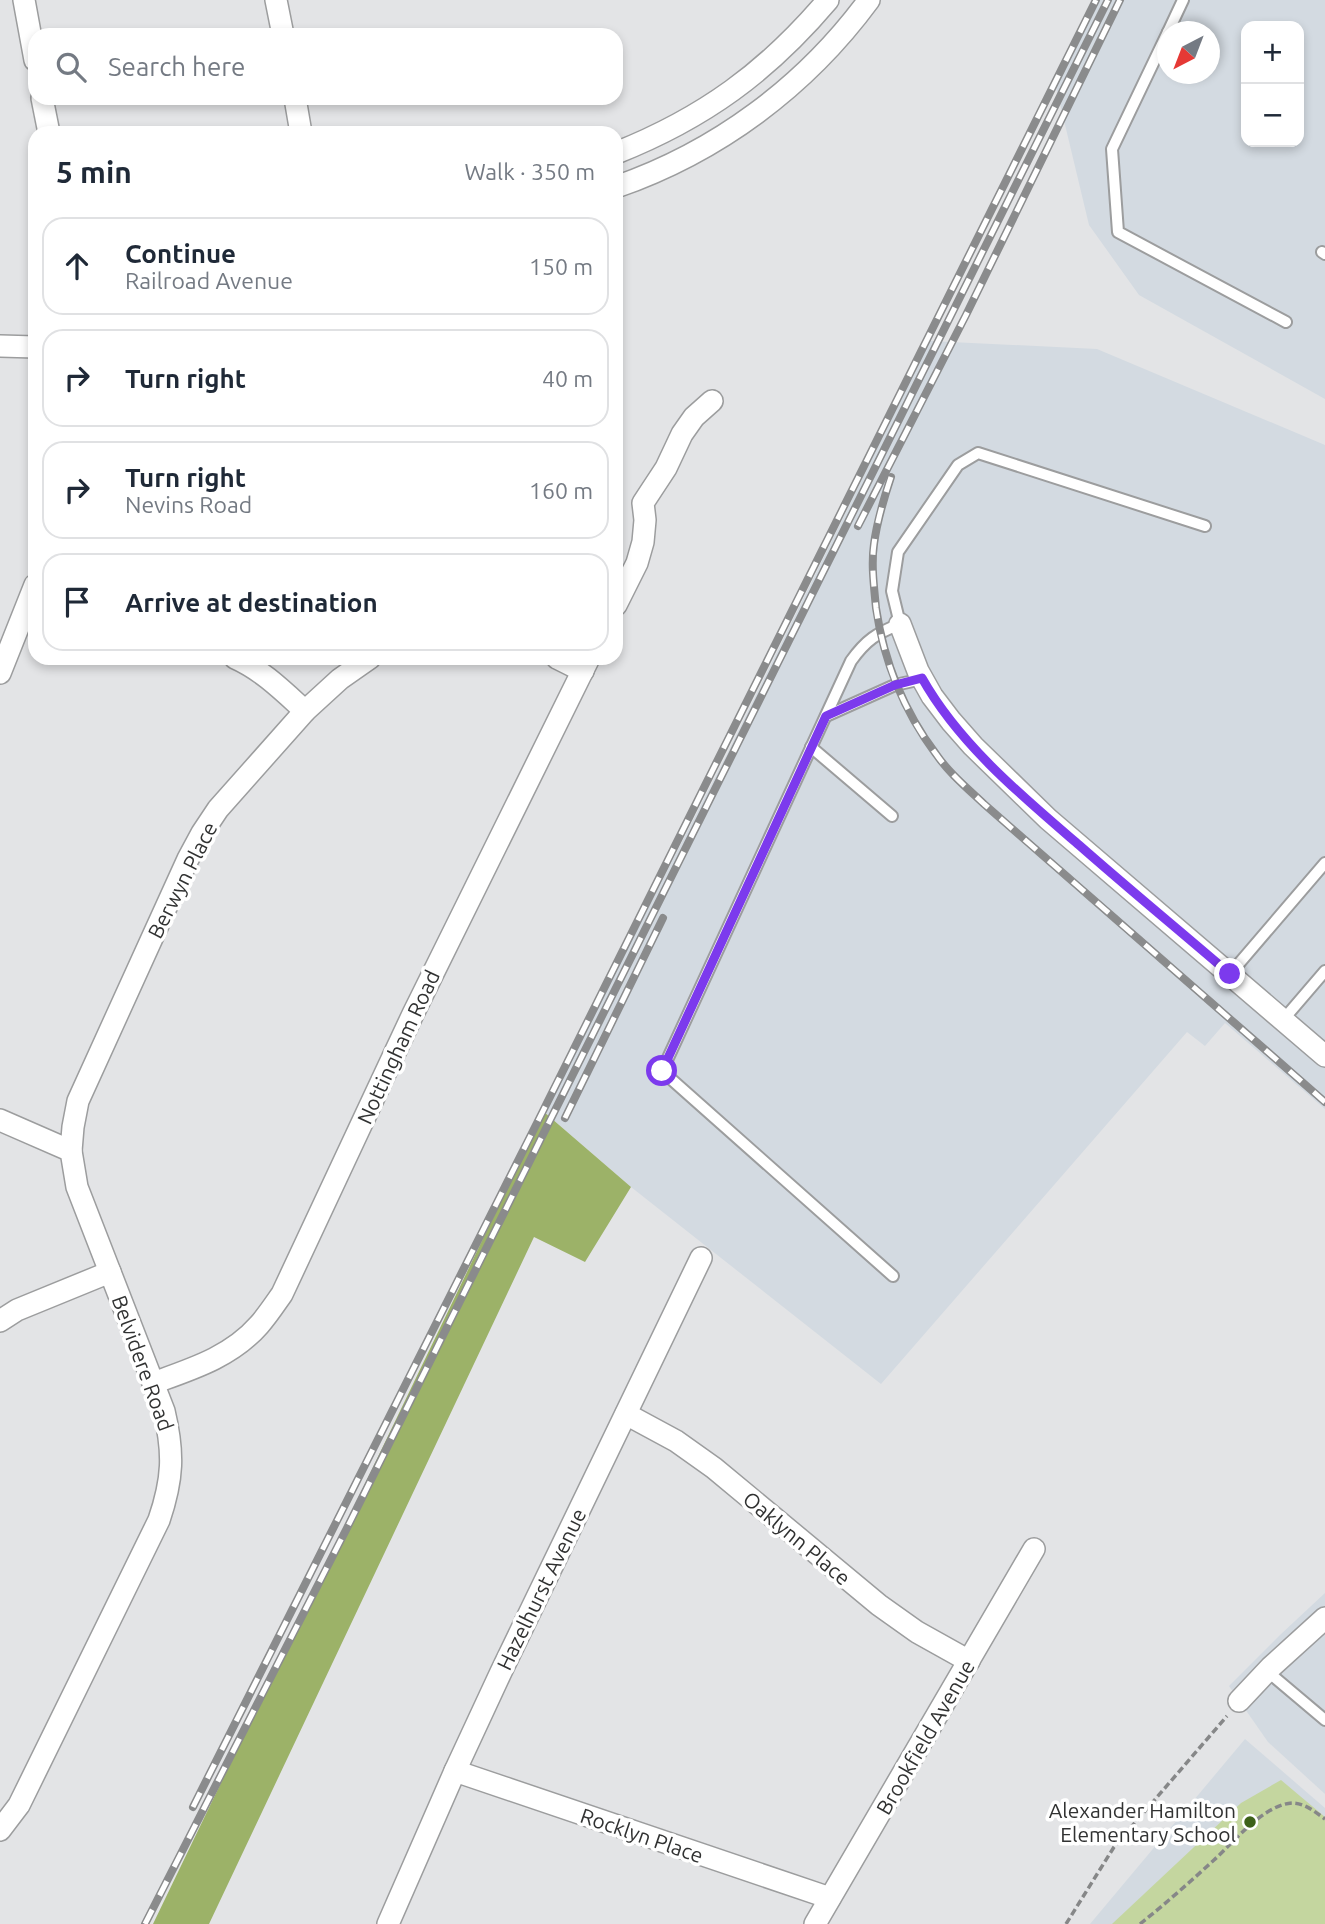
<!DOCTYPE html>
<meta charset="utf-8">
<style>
body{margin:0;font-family:Ubuntu,sans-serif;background:#f2f2f3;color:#1f2937}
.controls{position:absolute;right:21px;top:21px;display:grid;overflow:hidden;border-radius:14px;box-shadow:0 4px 10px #0003}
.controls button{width:63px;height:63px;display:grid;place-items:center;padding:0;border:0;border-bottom:2px solid #e0e1e3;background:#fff;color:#1f2937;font:35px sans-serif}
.compass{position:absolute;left:1157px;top:21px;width:63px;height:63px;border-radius:50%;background:#fff;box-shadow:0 4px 10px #0003;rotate:222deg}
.stop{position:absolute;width:21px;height:21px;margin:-16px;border:5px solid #7c3aed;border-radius:50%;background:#fff}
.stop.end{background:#7c3aed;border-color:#fff;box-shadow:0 2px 7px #0008}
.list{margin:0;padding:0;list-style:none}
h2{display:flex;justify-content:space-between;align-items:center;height:91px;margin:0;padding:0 28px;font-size:30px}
h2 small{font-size:23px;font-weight:400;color:#747a83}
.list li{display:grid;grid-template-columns:46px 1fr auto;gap:21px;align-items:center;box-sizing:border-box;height:98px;margin:0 14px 14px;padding:0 14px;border:2px solid #e0e1e3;border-radius:21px}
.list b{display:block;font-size:26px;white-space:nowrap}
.list p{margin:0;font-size:23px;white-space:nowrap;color:#747a83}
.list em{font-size:23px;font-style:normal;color:#747a83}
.icon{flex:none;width:38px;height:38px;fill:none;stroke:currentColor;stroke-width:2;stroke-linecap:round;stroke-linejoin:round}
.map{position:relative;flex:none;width:1325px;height:1924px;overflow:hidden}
.search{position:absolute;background:#fff;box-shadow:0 4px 10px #0003;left:28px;top:28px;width:595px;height:77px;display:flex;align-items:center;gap:18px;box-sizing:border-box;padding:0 24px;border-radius:21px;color:#747a83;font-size:26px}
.panel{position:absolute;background:#fff;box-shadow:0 4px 10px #0003;left:28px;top:126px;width:595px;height:539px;border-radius:21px}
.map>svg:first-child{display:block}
.built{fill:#d3dae1;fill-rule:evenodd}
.green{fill:#c4d69f}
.forest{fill:#9cb268}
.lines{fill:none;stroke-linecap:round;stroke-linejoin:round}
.lane-casing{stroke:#9c9d9e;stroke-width:14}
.street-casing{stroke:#9c9d9e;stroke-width:24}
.path{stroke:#868788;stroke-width:3.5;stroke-dasharray:7 3.5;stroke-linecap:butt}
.lane{stroke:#fff;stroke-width:10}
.street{stroke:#fff;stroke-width:21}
.rail-casing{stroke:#8a8b8c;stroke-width:8}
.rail{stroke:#fff;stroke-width:5;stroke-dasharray:16;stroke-linecap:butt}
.route{stroke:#7c3aed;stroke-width:9}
.poi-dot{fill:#3d6119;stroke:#fff;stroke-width:2.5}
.labels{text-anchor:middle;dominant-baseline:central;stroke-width:7;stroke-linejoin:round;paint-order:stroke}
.street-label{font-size:21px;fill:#313232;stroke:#fff}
.poi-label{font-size:21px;fill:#313232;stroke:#fff;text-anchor:end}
</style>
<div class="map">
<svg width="1325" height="1924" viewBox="0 0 1325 1924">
<rect width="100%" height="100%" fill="#e3e4e6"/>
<g class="built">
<path d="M 1099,0 L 1325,0 L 1325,399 L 1139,295 L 1089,225 L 1056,87 ZM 1246,26 L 1299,26 L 1299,142 L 1246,142 ZM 1168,32 L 1210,32 L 1210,74 L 1168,74 Z"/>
<polygon points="930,341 1097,349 1325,445 1325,1109 1225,1023 1205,1046 1187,1032 881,1384 631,1187 544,1112 728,752"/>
<polygon points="1325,1593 1325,1794 1268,1742 1229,1686 1280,1635"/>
<polygon points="1245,1739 1325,1808 1325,1924 1090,1924"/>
</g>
<polygon class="green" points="1281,1780 1325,1817 1325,1924 1112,1924 1241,1803"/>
<polygon class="forest" points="544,1112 631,1187 585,1262 534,1237 209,1924 153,1924"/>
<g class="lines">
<defs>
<g id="lane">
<polyline points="1168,32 1112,149 1118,232 1286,322"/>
<polyline points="1168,32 1183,0"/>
<polyline points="1322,252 1325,254"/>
<polyline points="826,716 895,685 922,679"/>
<polyline points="811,747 892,816"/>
<polyline points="1230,974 1325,863"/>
<polyline points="1283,1020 1325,971"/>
<path d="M 893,1276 L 662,1071 L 851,661 C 866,640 877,633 900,624 L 892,591 L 898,552 L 958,465 L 978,453 L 1205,526"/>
<polyline points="1267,1671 1325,1720"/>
</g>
<g id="street">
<polyline points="24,0 35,60"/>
<polyline points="276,0 283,35"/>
<polyline points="42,98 49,133"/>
<polyline points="295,98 301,133"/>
<path d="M 616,153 C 704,118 767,72 828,0"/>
<path d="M 616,187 C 717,152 805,87 869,0"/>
<polyline points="0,346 35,347"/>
<polyline points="616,605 637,563 643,542 645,520 643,503 666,468 682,434 694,417 712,401"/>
<polyline points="900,624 918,671 932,696 951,721 973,746 1048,819 1325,1056"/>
<path d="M 235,658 C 262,670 283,691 305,711"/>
<polyline points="557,658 583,671"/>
<polyline points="0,673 35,585"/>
<path d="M 0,1120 L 71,1151 L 77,1187 L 164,1411 C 174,1453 173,1479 159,1520 L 19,1805 L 0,1830"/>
<polyline points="71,1151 73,1127 78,1101 188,859 202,833 218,809 305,711 340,679 370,658"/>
<polyline points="0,1321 17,1310 110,1272"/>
<path d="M 153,1383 C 192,1369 231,1357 259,1325 C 267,1316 275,1304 282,1294 L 413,1014 L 589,658"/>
<polyline points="626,1414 676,1441 714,1468 879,1605 917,1632 969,1661"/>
<polyline points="1239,1701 1271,1667 1325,1618"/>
<polyline points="455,1771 830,1898"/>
<polyline points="388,1924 455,1771 501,1672 701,1258"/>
<polyline points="815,1924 1034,1549"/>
</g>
</defs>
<use href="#lane" class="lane-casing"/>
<use href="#street" class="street-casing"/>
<g class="path">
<polyline points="1066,1924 1114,1847 1227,1716"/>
<path d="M 1140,1924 C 1165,1904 1190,1882 1214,1860 C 1234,1842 1263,1805 1292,1803 C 1305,1803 1315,1812 1325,1819"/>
</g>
<use href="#lane" class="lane"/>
<use href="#street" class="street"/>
<defs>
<g id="rail">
<path d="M 891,477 C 884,498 877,521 874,544 C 871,565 874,586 876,608 C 884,662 903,710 936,754 C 949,773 967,788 984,804 L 1325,1102"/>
<polyline points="858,526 966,315 1120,0"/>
<polyline points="565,1118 663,918"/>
<polyline points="193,1807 537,1123 1096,0"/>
<polyline points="145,1924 347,1528 1108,0"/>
</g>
</defs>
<use href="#rail" class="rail-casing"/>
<use href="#rail" class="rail"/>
</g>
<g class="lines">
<path class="route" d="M 662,1071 L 826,716 L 895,685 L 922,678 C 959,744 1023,797 1079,845 C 1129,889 1180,931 1230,974"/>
</g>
<circle class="poi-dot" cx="1250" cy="1822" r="7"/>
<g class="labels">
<g class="street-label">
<text transform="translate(182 880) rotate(-63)">Berwyn Place</text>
<text transform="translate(398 1047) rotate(-65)">Nottingham Road</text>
<text transform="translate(143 1363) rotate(70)">Belvidere Road</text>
<text transform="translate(797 1538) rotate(40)">Oaklynn Place</text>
<text transform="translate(541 1589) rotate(-64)">Hazelhurst Avenue</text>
<text transform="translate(925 1737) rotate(-60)">Brookfield Avenue</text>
<text transform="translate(642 1835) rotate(19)">Rocklyn Place</text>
</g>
<g class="poi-label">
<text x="1236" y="1810">Alexander Hamilton<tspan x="1236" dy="24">Elementary School</tspan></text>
</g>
</g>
</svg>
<div class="controls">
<button>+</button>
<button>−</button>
</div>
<svg class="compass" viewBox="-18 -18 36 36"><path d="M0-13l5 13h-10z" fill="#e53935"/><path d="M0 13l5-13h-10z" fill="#747a83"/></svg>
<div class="stop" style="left:662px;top:1071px"></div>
<div class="stop end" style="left:1230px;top:974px"></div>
<div class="search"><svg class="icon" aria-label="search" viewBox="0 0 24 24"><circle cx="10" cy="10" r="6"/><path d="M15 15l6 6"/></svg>Search here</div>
<section class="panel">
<h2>5 min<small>Walk · 350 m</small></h2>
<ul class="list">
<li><svg class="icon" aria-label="ahead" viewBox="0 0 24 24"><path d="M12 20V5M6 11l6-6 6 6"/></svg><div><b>Continue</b><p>Railroad Avenue</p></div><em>150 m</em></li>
<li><svg class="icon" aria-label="right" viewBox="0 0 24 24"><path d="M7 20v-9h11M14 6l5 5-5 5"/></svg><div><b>Turn right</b></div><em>40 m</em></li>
<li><svg class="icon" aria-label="right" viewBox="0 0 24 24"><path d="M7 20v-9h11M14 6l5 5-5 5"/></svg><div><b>Turn right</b><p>Nevins Road</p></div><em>160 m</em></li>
<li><svg class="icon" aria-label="arrive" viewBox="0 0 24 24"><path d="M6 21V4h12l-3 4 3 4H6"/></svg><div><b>Arrive at destination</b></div></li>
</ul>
</section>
</div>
